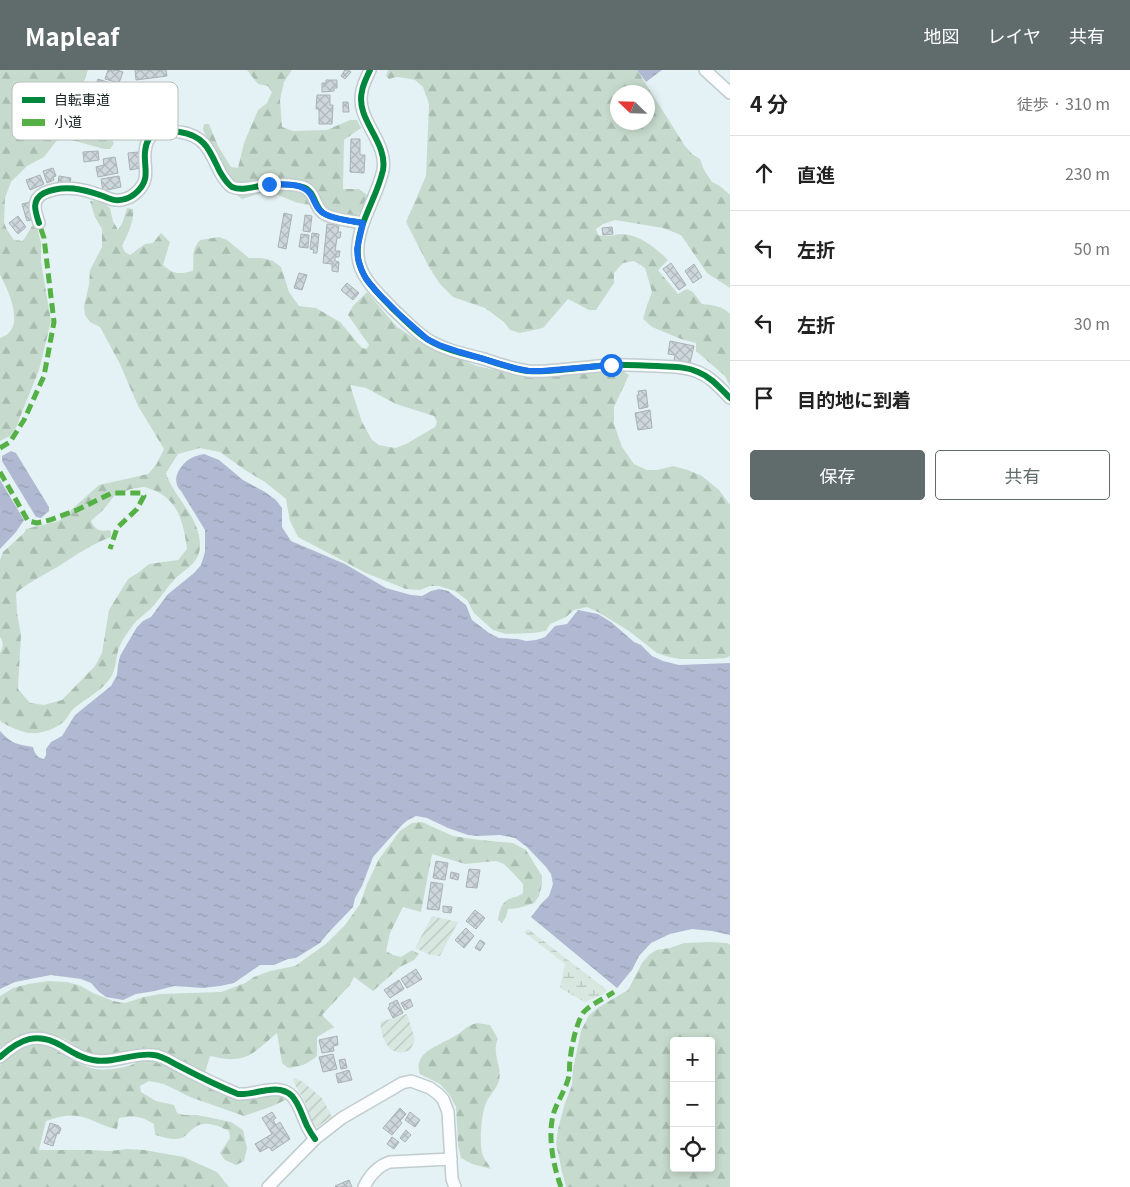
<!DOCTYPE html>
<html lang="ja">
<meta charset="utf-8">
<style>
body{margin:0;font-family:Georgia,"Noto Sans JP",serif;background:#f2f2f2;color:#222}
.controls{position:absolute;right:15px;bottom:15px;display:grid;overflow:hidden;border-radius:5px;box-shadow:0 2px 8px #0003}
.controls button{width:45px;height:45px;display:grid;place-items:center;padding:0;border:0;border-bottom:1px solid #e0e0e0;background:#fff;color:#222;font:25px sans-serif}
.compass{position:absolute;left:610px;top:15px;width:45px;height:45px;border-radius:50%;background:#fff;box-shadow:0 2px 8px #0003;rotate:293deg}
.stop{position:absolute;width:15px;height:15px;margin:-11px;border:4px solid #1a73e8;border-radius:50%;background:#fff}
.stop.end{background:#1a73e8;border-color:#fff;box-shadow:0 1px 5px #0008}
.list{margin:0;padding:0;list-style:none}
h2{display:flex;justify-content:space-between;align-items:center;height:65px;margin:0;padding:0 20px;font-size:21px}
h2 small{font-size:16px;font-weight:400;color:#767676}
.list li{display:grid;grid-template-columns:32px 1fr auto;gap:15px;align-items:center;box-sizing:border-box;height:75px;padding:0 20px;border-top:1px solid #e0e0e0}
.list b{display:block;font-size:19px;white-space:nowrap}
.list em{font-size:16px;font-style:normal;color:#767676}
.actions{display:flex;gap:10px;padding:15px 20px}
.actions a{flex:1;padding:11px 0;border:1px solid #606b6c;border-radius:5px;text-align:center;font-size:18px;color:#606b6c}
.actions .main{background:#606b6c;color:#fff}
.icon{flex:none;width:28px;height:28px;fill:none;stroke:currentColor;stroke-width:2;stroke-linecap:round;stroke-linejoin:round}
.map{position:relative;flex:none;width:730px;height:1117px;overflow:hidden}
header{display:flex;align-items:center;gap:30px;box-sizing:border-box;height:70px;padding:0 25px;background:#606b6c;color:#fff}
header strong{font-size:24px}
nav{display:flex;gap:28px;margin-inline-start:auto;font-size:18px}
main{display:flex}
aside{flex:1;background:#fff}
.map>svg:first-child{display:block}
.forest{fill:url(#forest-firs);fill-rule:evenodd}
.wetland{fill:url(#wetland-marsh)}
.garden{fill:url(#garden-furrows)}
.water{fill:url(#water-ripples)}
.building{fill:url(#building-cross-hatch);stroke:#a8b2b6}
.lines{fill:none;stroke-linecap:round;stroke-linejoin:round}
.minor-casing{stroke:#c1ccce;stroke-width:14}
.minor{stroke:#fbfdfe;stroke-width:11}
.quiet{stroke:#55b145;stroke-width:5;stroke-dasharray:10 5;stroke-linecap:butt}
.cycleway-casing{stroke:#fff;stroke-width:9}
.cycleway{stroke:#00873e;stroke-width:6}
.route{stroke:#1a73e8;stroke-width:6}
.key{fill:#fff;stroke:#babdbd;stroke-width:1}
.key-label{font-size:14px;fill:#182223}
</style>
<header>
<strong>Mapleaf</strong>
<nav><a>地図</a><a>レイヤ</a><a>共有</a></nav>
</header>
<main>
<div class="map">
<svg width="730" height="1117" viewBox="0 0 730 1117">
<defs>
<pattern id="forest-firs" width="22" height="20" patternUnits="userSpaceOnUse" patternTransform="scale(1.25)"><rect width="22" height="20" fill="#c6dbcd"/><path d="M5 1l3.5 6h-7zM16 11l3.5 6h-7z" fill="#a9bcb0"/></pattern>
<pattern id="wetland-marsh" width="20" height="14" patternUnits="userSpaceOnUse" patternTransform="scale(1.25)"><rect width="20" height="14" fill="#d8e7df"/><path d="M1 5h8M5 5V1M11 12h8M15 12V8" fill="none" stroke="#b9c6bf"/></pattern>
<pattern id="garden-furrows" width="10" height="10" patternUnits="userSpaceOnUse" patternTransform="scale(1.25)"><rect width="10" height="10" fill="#d8e7df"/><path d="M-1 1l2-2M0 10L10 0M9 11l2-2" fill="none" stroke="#b9c6bf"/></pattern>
<pattern id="water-ripples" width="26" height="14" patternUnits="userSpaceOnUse" patternTransform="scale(1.25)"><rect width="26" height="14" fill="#b0b9d1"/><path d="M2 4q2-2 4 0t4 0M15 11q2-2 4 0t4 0" fill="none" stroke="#979fb3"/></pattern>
<pattern id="building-cross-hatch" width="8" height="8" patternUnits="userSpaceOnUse" patternTransform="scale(1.25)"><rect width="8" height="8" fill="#ced7db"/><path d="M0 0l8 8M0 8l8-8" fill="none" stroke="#b0b8bc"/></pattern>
</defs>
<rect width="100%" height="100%" fill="#e5f2f5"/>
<g class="forest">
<path d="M 0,0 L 88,0 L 78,29 L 79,52 L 110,66 L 114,73 L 110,79 L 104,79 L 68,69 L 58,69 L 44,87 L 27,96 L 11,112 L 5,128 L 4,152 L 7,160 L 14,170 L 23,171 L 32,156 L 36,156 L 38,161 L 41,173 L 41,192 L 51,251 L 39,300 L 22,342 L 17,356 L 10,366 L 0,371 L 0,268 C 27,260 9,221 0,205 Z"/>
<polygon points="247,0 292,0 284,12 280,30 282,57 293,61 327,60 350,50 357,50 361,58 344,70 343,119 359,119 367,125 366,134 357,146 295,132 269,121 242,129 233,122 227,106 203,60 204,54 209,54 218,76 231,97 238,98 244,73 258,40 267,33 272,22 268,16 258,14"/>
<path d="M 388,0 L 637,0 L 685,76 L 692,84 L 700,89 L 704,100 L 712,112 L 720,116 L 730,125 L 730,218 L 707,203 L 681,165 L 663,158 L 615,150 L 603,154 L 596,159 L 598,165 C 607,167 612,165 621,164 C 639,164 656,178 668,190 L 658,200 L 678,224 L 687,219 L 693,222 L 702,234 C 712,235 723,236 730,244 L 730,316 L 725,306 L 696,281 L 696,273 L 681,269 L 652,257 L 643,249 L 647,235 L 652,222 L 645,198 L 634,191 L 623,193 L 614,203 L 614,213 L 596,240 L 589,240 L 568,229 L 543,258 L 520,263 L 510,260 L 504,252 L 485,238 L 453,227 L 440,214 L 429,197 L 406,152 L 426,106 L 429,34 L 423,17 L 415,10 L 405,8 L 396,7 L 389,9 L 386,6 ZM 618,22 L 648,22 L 648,52 L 618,52 Z"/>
<path d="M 100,130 L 110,138 L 113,151 L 118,160 L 122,154 L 127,138 L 133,139 C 135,149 127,166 122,176 L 125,182 L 130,185 L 145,174 L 153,173 L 161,163 L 170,172 L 163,195 C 174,205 179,204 193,201 C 194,188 191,180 200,170 L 219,167 L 227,170 L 249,188 L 262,188 L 273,191 L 281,197 L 289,222 L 299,236 L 316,238 L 340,252 L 362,278 L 366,279 L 369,275 L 348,245 L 353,236 L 367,222 L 397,257 L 426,276 L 477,296 L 505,302 L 534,306 L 577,305 L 606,299 L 623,301 L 629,305 L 614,337 L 614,354 L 622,377 L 634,394 L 647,400 L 657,400 L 673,396 L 688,400 L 702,406 L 719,420 L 730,435 L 730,586 L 726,588 L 708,589 L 680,589 L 669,587 L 657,583 L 629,561 L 598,542 L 587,537 L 574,540 L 566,547 L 550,554 L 546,561 L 533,563 L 506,564 L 493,560 L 484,552 L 474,543 L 467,530 L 455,521 L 439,516 L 430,516 L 420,520 L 406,519 L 366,503 L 298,467 L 290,451 L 286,429 L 265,412 L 245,400 L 220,382 L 200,378 L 178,384 L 166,403 C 174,428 200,447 200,475 C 200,494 185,498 174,510 C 167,517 162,526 155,534 C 148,543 137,548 131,558 C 126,564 120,574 118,581 C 116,589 116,599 111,607 C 103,620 88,627 77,636 C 70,640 68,649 62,653 C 53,660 40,664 30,663 C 22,663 9,656 1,652 L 0,650 L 0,583 C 3,578 4,572 0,567 L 0,490 L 3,482 L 24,463 L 26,459 L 59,451 L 99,415 L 148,404 L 156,395 L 164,379 L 138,336 L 120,294 L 100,257 L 90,252 L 85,245 L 84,236 L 89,215 L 90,200 L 102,177 L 102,159 L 95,147 L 90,131 ZM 350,315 L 366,318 L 396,334 L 434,346 L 437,352 L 435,357 L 406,374 L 395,378 L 379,375 L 372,370 L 362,352 ZM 144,417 C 177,425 183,449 187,479 L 178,490 L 149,494 L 138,503 L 128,509 L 109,540 L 102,583 L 95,596 L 62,630 L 44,635 L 30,633 L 18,619 L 21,565 L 17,543 L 16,523 C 29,512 44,505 59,496 C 76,485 92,474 111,467 L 111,462 L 109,460 C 99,462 96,460 91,451 L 104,439 L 115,425 L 131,419 Z"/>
<path d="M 422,752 L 453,766 L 479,770 L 513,773 L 526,780 L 542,806 L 542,814 L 539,826 L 534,833 L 519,838 L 508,839 L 506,847 L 502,853 L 498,850 C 499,842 501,833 509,829 C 514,827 518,827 523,823 L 523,814 L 514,804 L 504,794 L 496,791 L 465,794 L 432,784 L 421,842 L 403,837 L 390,863 L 386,881 L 393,885 L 401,887 L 412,880 L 419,884 L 414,890 L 400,897 L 373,921 L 354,907 L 350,915 L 322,945 L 334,957 L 317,967 L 317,986 C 308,994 300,997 288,998 L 282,993 L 277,963 C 264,973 252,989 234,989 C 226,990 217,987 210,986 L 205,1003 L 155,979 L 142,978 L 112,985 L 87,984 L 65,969 L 52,965 L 33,963 L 17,967 L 0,977 L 0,926 L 13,918 L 28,914 L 48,911 L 67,912 L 81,916 L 93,923 L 113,931 L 125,933 L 144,927 L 160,924 L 221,922 L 245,913 L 254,907 L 270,901 L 295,896 L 326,874 L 345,855 L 360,834 L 367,814 L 379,789 L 400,761 L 412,753 Z"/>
<path d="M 710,872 L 727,873 L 730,875 L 730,1117 L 566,1117 L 562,1102 L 556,1073 L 558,1059 L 565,1033 L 572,1015 L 573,999 L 581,961 L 589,945 L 599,937 L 628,920 L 642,893 L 649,885 L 656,880 L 670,878 L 684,873 ZM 674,971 L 711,971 L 711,1098 L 674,1098 Z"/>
<path d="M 477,953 L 490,955 L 498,969 C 491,983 503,997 499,1011 C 497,1018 490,1025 487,1031 C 481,1041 479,1075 483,1086 C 485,1090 489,1095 491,1099 L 472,1094 L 461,1088 L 458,1075 L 456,1037 L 449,1024 L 440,1014 L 420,1004 C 412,982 439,976 453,967 C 463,962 465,956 477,953 Z"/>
<path d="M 32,974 C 55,974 73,994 95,999 C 103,1001 121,998 129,996 C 132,995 136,992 139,991 C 143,990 150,991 154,992 C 180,999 202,1018 227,1026 C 232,1027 237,1029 241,1029 C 255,1029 275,1019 285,1030 L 273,1036 L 244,1046 L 190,1027 L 164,1014 L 149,1011 L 140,1016 L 141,1022 L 156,1031 L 174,1035 L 177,1043 L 184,1045 L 197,1045 L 231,1052 L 243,1060 L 247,1078 L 244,1091 L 236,1095 L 225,1090 L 220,1083 L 230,1068 L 229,1061 C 219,1056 205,1050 195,1057 C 191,1060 187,1065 182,1068 C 174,1071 163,1067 155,1065 L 154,1054 C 141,1046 134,1045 119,1048 L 117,1059 C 103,1057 91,1048 78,1046 C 67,1044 55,1048 46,1051 L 39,1080 L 90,1080 L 110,1081 L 127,1079 L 144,1080 L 184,1087 L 197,1093 L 217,1102 L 229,1117 L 0,1117 L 0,995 L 13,984 Z"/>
</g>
<polygon class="wetland" points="528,859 607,920 604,924 585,932 560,918 565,894 524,862"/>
<g class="garden">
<polygon points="432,846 458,852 440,886 430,885 415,878"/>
<path d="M 407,944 L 415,970 L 410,980 C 389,989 382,970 380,952 Z"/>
<path d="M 295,1008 L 303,1012 L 322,1028 L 332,1047 L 317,1057 C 305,1050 309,1043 305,1032 C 301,1024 296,1019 293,1009 Z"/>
</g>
<g class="water">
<polygon points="637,0 662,0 646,12"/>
<polygon points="11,381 16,383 49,437 49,441 41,448 36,447 2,391 2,386"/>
<path d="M 204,384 L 219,390 L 243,410 L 265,422 L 276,430 L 282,438 L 282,457 L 291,471 L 345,494 L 386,518 L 411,525 L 422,526 L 431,521 L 439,519 L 448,521 L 466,535 L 472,550 L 489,563 L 499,568 L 518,569 L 526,571 L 536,570 L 545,567 L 555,556 L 567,554 L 578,540 L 598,544 L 611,552 L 634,572 L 641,575 L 652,586 L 663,591 L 679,595 L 730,593 L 730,865 L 712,861 L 692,859 L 670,864 L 651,873 L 639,886 L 632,900 L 617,918 L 531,847 L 541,834 L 549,826 L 553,814 L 551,804 L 546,797 L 527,777 L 515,768 L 500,765 L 477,766 L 468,765 L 448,758 L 427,748 L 416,746 L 408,750 L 403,754 L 389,769 L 373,787 L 362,816 L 355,828 L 353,837 L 329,862 L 320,873 L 296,888 L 288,889 L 274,895 L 260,895 L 234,913 L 220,916 L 203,918 L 174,916 L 155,921 L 136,924 L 123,930 L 106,927 L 98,921 L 91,913 L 81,909 L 51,905 L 15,912 L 0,919 L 0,661 C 12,674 16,674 33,677 C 35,684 37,688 44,689 L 46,685 L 46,679 L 51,672 L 62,666 L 75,645 L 111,616 L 117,605 L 118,595 L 120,586 L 137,557 L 143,551 L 151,547 L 167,525 L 194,503 L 201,495 L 205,482 L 205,460 L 181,421 C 171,411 178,398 188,390 C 192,387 199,385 204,384 Z"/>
<polygon points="0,410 24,450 16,462 0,479"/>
</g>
<g class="building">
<polygon points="108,0 113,1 117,0 123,2 119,13 105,9"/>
<polygon points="135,0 166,0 167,6 136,10"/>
<polygon points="345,0 349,0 351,2 345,9 341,6"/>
<polygon points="98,9 110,13 104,31 101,30 95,50 83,46 92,19 94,19"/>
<polygon points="326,10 337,10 337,18 334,18 334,21 322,22 322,13 326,13"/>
<polygon points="317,25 330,25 330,35 333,35 332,54 319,54 319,39 316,39"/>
<polygon points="343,32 348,32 349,42 343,42"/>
<polygon points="351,69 360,69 360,85 365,85 364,103 350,102"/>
<polygon points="98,81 99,90 84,92 83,82"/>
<polygon points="139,82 141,98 130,100 128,83"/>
<polygon points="115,87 118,103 98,107 96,97 104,95 103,89"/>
<polygon points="53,98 56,106 53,107 54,110 47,113 43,101"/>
<polygon points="40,105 44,114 30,120 26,110"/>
<polygon points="59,106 71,108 69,116 58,113"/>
<polygon points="119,106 121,117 103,121 101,109"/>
<polygon points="30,132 35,149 27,151 22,134"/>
<polygon points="284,143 292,145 286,179 278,177"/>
<polygon points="305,145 312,146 310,162 303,161"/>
<polygon points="18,146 26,157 18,164 9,153"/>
<polygon points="327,154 339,155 338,162 341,162 340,168 337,168 335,181 340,181 339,187 335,187 335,191 339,192 338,202 332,201 332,194 323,193"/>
<polygon points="612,157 613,164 603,165 602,158"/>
<polygon points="312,163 319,164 317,183 313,183 314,180 310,179"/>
<polygon points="301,164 309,165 308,178 299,177"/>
<polygon points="671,193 686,215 679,220 663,199"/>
<polygon points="694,194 702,207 693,213 685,201"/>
<polygon points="299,203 307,205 302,220 294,218"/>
<polygon points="347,213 359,223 353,230 341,220"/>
<polygon points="670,271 694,276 690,293 674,290 675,285 668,284"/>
<polygon points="646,320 648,337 639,339 637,325 639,325 638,321"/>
<polygon points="650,340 652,358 638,360 635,343"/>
<polygon points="436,791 448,793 445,810 433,808"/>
<polygon points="469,799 480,800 477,818 466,817"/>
<polygon points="451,802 459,804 458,810 450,808"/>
<polygon points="431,812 443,814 439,840 427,839"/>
<polygon points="443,836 452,837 451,843 443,842"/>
<polygon points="475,840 485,848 476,859 466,851"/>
<polygon points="466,858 474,866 464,878 455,870"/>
<polygon points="480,870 485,873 480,881 475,878"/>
<polygon points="416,899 422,909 407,918 401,909"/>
<polygon points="399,910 404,919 390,928 384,920"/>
<polygon points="410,929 413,936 405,940 401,933"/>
<polygon points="397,930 403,943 393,948 388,938 390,936 389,934"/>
<polygon points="337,966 338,975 333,976 334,981 322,983 319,970"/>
<polygon points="333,984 337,999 323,1002 319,987"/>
<polygon points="345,989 347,998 341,999 339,990"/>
<polygon points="349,1000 352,1010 338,1013 336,1004"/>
<polygon points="400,1038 406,1044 400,1051 402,1053 392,1065 383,1058"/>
<polygon points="272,1042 276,1048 273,1050 276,1055 280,1052 290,1069 272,1081 269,1077 260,1082 255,1074 272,1064 262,1048"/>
<polygon points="410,1042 420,1050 415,1057 405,1050"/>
<polygon points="50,1053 59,1056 59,1057 61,1058 59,1064 57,1063 53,1076 44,1073"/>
<polygon points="406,1060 411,1065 405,1072 400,1068"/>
<polygon points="392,1067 399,1072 394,1079 387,1074"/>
<polygon points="349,1110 352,1117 336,1117 335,1116"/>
</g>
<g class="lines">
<defs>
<g id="minor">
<path d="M 370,0 C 367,7 363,14 362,21 C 355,50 388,71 383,100 C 377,129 355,156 358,187 C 360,208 379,224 393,239 C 404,249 415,261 427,269 C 444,280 465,284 484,289 C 499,294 513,299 528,301 C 538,302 549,301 559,300 C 575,298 591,297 608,295 C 624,294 641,296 657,296 C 671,297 685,296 698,302 C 711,307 720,318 730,328"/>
<polyline points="705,0 730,23"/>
<path d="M 39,153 C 35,141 31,130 44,123 C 64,114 83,119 103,126 C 110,129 116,132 125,129 C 133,127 143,118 145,109 C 147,101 144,91 145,82 C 147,60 161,58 180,62 C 206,66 210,82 220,102 C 223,107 227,114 232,117 C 243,122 257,115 269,115 C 280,114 293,114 303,117 C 315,121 314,136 323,143 C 331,149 352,151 363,153"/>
<path d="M 0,987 C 20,969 37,961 62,976 C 72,982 81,988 93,990 C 114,994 134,982 154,985 C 163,986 171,992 179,996 C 198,1006 218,1016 238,1024 C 249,1025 258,1021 269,1020 C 295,1016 298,1036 307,1056 C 309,1060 312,1065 315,1069"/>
<polyline points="268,1117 315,1069 342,1048 392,1019 402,1013 411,1011 430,1018 438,1024 443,1029 448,1042 452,1109 455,1117"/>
<path d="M 364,1117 C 369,1106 379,1095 390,1092 L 451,1089"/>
</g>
</defs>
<use href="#minor" class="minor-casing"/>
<use href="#minor" class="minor"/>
<g class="quiet">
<polyline points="0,378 10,372 24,350 44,306 54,252 44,168 39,153"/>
<polyline points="0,402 28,451 37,453 50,450 77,440 112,423 142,423 144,426 137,439 117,458 110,479"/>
<path d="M 561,1117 C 553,1095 547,1064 554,1042 C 558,1030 566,1019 569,1006 C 570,1001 569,996 570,991 C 571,978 576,954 583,943 C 589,935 605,928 614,922"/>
</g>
<defs>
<g id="cycleway">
<path d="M 370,0 C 367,7 363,14 362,21 C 355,50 388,71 383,100 C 377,129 355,156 358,187 C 360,208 379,224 393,239 C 404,249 415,261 427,269 C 444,280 465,284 484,289 C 499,294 513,299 528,301 C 538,302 549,301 559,300 C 575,298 591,297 608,295 C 624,294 641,296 657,296 C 671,297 685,296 698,302 C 711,307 720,318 730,328"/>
<path d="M 39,153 C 35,141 31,130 44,123 C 64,114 83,119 103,126 C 110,129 116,132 125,129 C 133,127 143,118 145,109 C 147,101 144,91 145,82 C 147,60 161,58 180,62 C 206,66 210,82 220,102 C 223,107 227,114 232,117 C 243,122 257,115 269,115 C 280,114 293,114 303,117 C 315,121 314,136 323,143 C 331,149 352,151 363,153"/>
<path d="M 0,987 C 20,969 37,961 62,976 C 72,982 81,988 93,990 C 114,994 134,982 154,985 C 163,986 171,992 179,996 C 198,1006 218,1016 238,1024 C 249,1025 258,1021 269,1020 C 295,1016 298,1036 307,1056 C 309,1060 312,1065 315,1069"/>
</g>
</defs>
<use href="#cycleway" class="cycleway-casing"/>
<use href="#cycleway" class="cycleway"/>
</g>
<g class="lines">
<path class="route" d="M 269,114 C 285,115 306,111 313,129 C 316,135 318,141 325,144 C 333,149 353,151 363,153 L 357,179 L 358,189 L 362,201 L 366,209 L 378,223 L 401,246 L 427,269 L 439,275 L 460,282 L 514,298 L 529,301 L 542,301 L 611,295"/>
</g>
<rect x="12" y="12" width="166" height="58" rx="8" class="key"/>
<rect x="22" y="27" width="23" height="6" fill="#00873e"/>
<rect x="22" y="49" width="23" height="7" fill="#55b145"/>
<g class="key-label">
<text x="54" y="35">自転車道</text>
<text x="54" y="57">小道</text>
</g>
</svg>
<div class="controls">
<button>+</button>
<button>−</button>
<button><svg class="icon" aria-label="locate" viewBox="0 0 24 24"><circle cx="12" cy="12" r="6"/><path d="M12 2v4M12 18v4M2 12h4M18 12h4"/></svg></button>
</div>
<svg class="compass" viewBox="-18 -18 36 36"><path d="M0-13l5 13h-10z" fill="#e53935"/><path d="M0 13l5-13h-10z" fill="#767676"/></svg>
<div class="stop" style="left:611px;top:295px"></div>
<div class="stop end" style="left:269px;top:114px"></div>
</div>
<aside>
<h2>4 分<small>徒歩 · 310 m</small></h2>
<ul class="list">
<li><svg class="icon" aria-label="ahead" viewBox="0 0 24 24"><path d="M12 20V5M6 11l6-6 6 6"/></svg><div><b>直進</b></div><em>230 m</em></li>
<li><svg class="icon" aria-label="left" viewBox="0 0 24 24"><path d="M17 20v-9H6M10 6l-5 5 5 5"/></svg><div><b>左折</b></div><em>50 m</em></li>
<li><svg class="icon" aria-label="left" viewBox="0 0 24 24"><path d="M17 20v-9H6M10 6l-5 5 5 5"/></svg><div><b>左折</b></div><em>30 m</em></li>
<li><svg class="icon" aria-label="arrive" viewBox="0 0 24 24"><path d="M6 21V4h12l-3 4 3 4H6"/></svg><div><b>目的地に到着</b></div></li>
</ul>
<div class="actions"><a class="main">保存</a><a>共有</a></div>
</aside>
</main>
